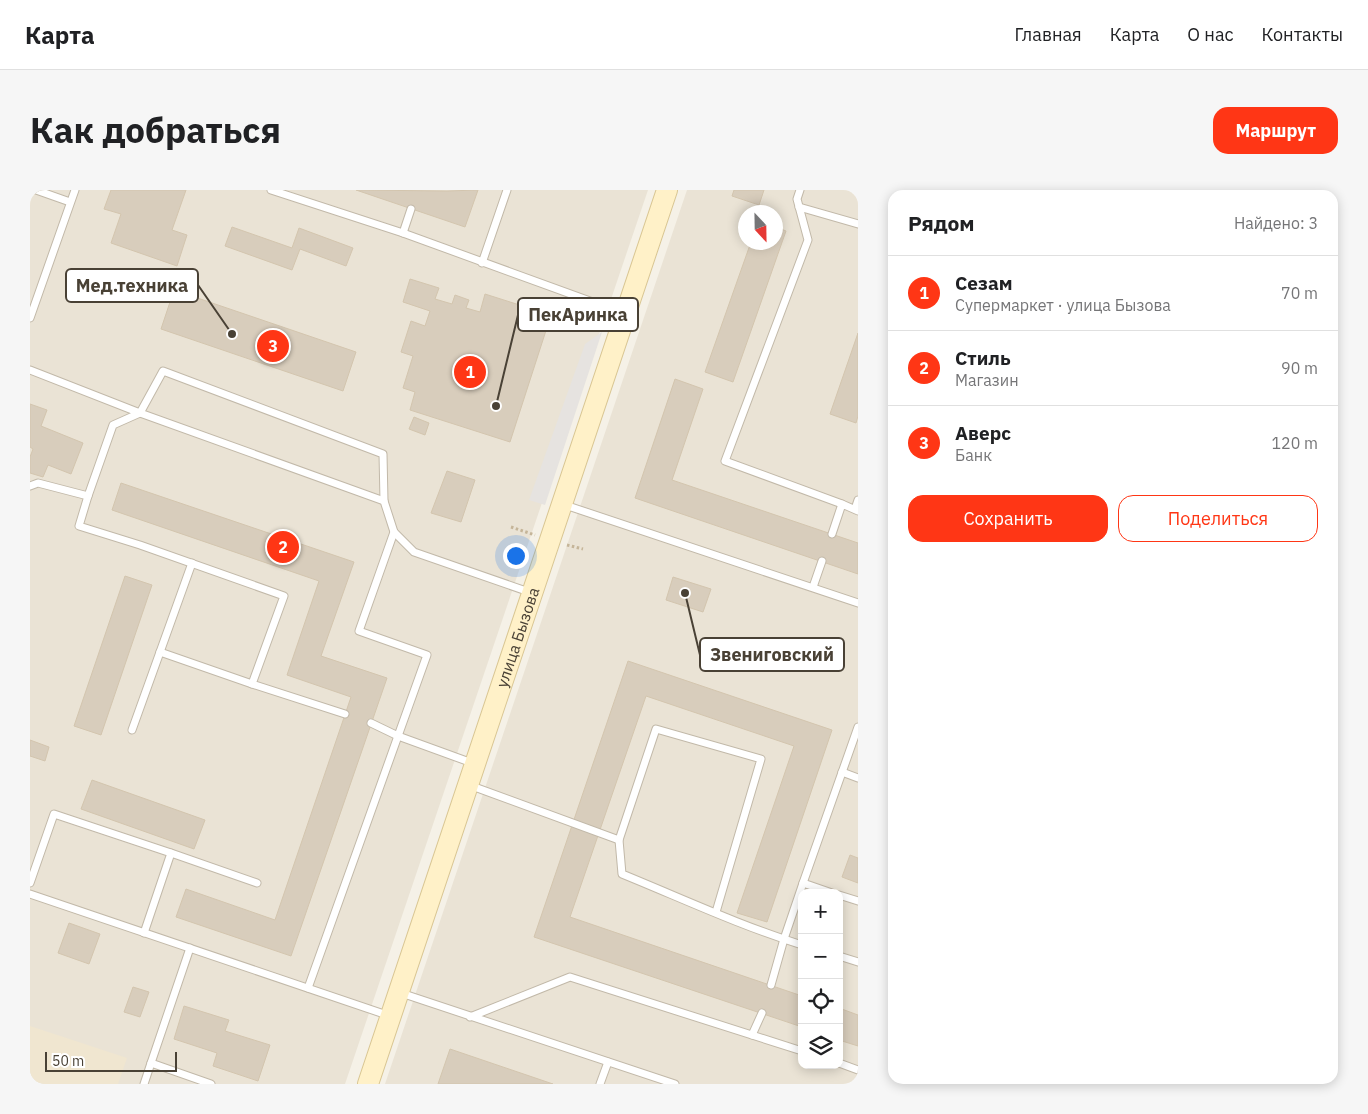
<!DOCTYPE html>
<html lang="ru">
<meta charset="utf-8">
<style>
body{margin:0;font-family:"IBM Plex Sans",sans-serif;background:#f6f6f6;color:#202124}
.controls{position:absolute;right:15px;bottom:15px;display:grid;overflow:hidden;border-radius:10px;box-shadow:0 2px 12px #0003}
.controls button{width:45px;height:45px;display:grid;place-items:center;padding:0;border:0;border-bottom:1px solid #e0e0e0;background:#fff;color:#202124;font:25px sans-serif}
.compass{position:absolute;left:708px;top:15px;width:45px;height:45px;border-radius:50%;background:#fff;box-shadow:0 2px 12px #0003;rotate:158deg}
.scale{position:absolute;left:15px;bottom:12px;width:132px;box-sizing:border-box;padding-left:5px;border:2px solid #494135;border-top:0;font-size:14px;line-height:18px;white-space:nowrap;color:#494135;-webkit-text-stroke:4px #fff;paint-order:stroke}
.you{position:absolute;left:485px;top:365px;width:18px;height:18px;margin:-12px;border:4px solid #fff;border-radius:50%;background:#1a73e8;box-shadow:0 0 0 8px #1a73e833}
.badge{display:grid;place-items:center;width:32px;height:32px;border-radius:50%;background:#ff3615;color:#fff;font-size:16px;font-weight:700}
.pin{position:absolute;translate:-50% -50%;border:2px solid #fff;box-shadow:0 1px 5px #0006}
.list{margin:0;padding:0;list-style:none}
h2{display:flex;justify-content:space-between;align-items:center;height:65px;margin:0;padding:0 20px;font-size:21px}
h2 small{font-size:16px;font-weight:400;color:#757577}
.list li{display:grid;grid-template-columns:32px 1fr auto;gap:15px;align-items:center;box-sizing:border-box;height:75px;padding:0 20px;border-top:1px solid #e0e0e0}
.list b{display:block;font-size:19px;white-space:nowrap}
.list p{margin:0;font-size:16px;white-space:nowrap;color:#757577}
.list em{font-size:16px;font-style:normal;color:#757577}
.actions{display:flex;gap:10px;padding:15px 20px}
.actions a{flex:1;padding:11px 0;border:1px solid #ff3615;border-radius:15px;text-align:center;font-size:18px;color:#ff3615}
.actions .main{background:#ff3615;color:#fff}
.icon{flex:none;width:28px;height:28px;fill:none;stroke:currentColor;stroke-width:2;stroke-linecap:round;stroke-linejoin:round}
.map{position:relative;flex:none;width:828px;height:894px;overflow:hidden;border-radius:15px}
header{display:flex;align-items:center;gap:30px;box-sizing:border-box;height:70px;padding:0 25px;background:#fff;border-bottom:1px solid #e0e0e0}
header strong{font-size:24px}
nav{display:flex;gap:28px;margin-inline-start:auto;font-size:18px}
.intro{display:flex;align-items:center;justify-content:space-between;box-sizing:border-box;height:120px;padding:0 30px}
h1{margin:0;font-size:35px}
.button{padding:12px 22px;border-radius:15px;background:#ff3615;color:#fff;font-size:18px;font-weight:700}
main{display:flex;gap:30px;padding:0 30px}
aside{flex:1;background:#fff;border-radius:15px;box-shadow:0 2px 12px #0003}
.map>svg:first-child{display:block}
.residential{fill:#eae3d5;fill-rule:evenodd}
.education{fill:#f0e6d0}
.parking{fill:#e6e3e0}
.building{fill:#d8cdbc;stroke:#d3c5ae}
.lines{fill:none;stroke-linecap:round;stroke-linejoin:round}
.lane-casing{stroke:#c2b9a9;stroke-width:9}
.secondary-casing{stroke:#d9c693;stroke-width:22}
.path{stroke:#c5b599;stroke-width:3;stroke-dasharray:2.5 2.5;stroke-linecap:butt}
.lane{stroke:#fff;stroke-width:7}
.secondary{stroke:#fff1c8;stroke-width:20}
.labels{text-anchor:middle;dominant-baseline:central;stroke-width:5;stroke-linejoin:round;paint-order:stroke}
.street-label{font-size:16px;fill:#494135;stroke:#fff}
.leader{fill:none;stroke:#494135;stroke-width:2}
.callout-dot{fill:#494135;stroke:#fff;stroke-width:2}
.callout{fill:#fff;stroke:#494135;stroke-width:2}
.callout-label{font-size:18px;text-anchor:middle;font-weight:bold;fill:#494135}
</style>
<header>
<strong>Карта</strong>
<nav><a>Главная</a><a>Карта</a><a>О нас</a><a>Контакты</a></nav>
</header>
<div class="intro"><h1>Как добраться</h1><a class="button">Маршрут</a></div>
<main>
<div class="map">
<svg width="828" height="894" viewBox="0 0 828 894">
<rect width="100%" height="100%" fill="#f5f1e7"/>
<g class="residential">
<polygon points="0,0 618,0 315,894 0,894"/>
<path d="M 657,0 L 828,0 L 828,894 L 355,894 ZM 716,22 L 746,22 L 746,52 L 716,52 ZM 772,703 L 809,703 L 809,875 L 772,875 Z"/>
</g>
<polygon class="education" points="0,836 97,868 88,894 0,894"/>
<polygon class="parking" points="572,142 515,315 499,310 555,154"/>
<g class="building">
<polygon points="81,0 156,0 142,40 157,45 147,76 81,53 91,24 74,19"/>
<polygon points="326,0 417,1 448,0 435,37"/>
<polygon points="704,0 734,0 729,15 702,6"/>
<polygon points="202,37 262,58 269,38 323,58 316,76 270,59 262,80 195,56"/>
<polygon points="746,37 756,41 703,192 675,182 721,52 746,52"/>
<polygon points="380,89 409,98 405,109 422,114 425,105 439,110 436,118 450,122 455,104 521,125 480,252 380,220 385,202 373,198 383,166 371,162 381,131 395,136 400,121 373,112"/>
<polygon points="144,100 326,162 313,201 131,139"/>
<polygon points="828,143 828,226 826,233 800,224"/>
<polygon points="645,189 673,199 642,290 828,353 828,384 605,308"/>
<polygon points="0,214 17,220 11,236 53,253 41,284 18,275 13,287 0,283 0,267 3,259 0,257"/>
<polygon points="384,227 399,233 395,245 379,239"/>
<polygon points="417,281 445,290 431,332 401,323"/>
<polygon points="91,293 324,372 291,466 357,488 261,766 146,727 156,699 245,730 321,507 257,485 289,391 82,320"/>
<polygon points="95,386 122,395 71,545 44,536"/>
<polygon points="643,387 681,399 673,422 636,410"/>
<polygon points="598,471 802,540 737,732 707,723 764,556 616,506 540,727 772,806 772,837 504,747"/>
<polygon points="0,550 19,557 15,571 0,566"/>
<polygon points="62,590 175,630 164,659 51,619"/>
<polygon points="820,665 828,668 828,693 812,687"/>
<polygon points="39,733 70,744 59,774 28,763"/>
<polygon points="103,797 119,802 110,827 94,822"/>
<polygon points="154,816 199,830 195,841 240,855 228,891 183,876 187,863 144,849"/>
<polygon points="809,818 828,825 828,856 809,850"/>
<polygon points="420,859 523,894 408,894"/>
</g>
<g class="lines">
<defs>
<g id="lane">
<polyline points="6,0 40,12"/>
<polyline points="241,0 373,43 593,123"/>
<polyline points="770,0 767,9 778,50 695,271 812,314"/>
<polyline points="769,17 828,34"/>
<polyline points="373,43 381,19"/>
<polyline points="452,73 477,0"/>
<polyline points="0,128 45,0"/>
<polyline points="0,180 110,223 354,311 364,342 384,362 502,403"/>
<polyline points="0,296 8,293 58,306 83,235 110,223 133,181 353,264 354,311"/>
<polyline points="58,306 49,336 110,355 254,406 222,494 315,524"/>
<polyline points="535,315 828,413"/>
<polyline points="825,319 828,310"/>
<polyline points="802,344 812,314 828,321"/>
<polyline points="783,397 792,371"/>
<polyline points="130,462 222,494"/>
<polyline points="341,533 368,546 397,465 329,441 364,342"/>
<polyline points="102,540 162,373"/>
<polyline points="812,582 828,588"/>
<polyline points="439,595 589,650"/>
<polyline points="141,663 227,693"/>
<polyline points="0,693 24,624 141,663 114,743"/>
<polyline points="773,693 828,537"/>
<polyline points="0,704 360,826"/>
<polyline points="809,705 828,711"/>
<path d="M 686,722 L 731,569 L 626,539 L 589,650 L 592,684 C 651,708 711,736 772,755"/>
<polyline points="160,758 121,873 181,894"/>
<polyline points="809,766 828,772"/>
<polyline points="741,795 754,749 773,693 802,703"/>
<polyline points="278,798 368,546 445,574"/>
<polyline points="371,803 645,894"/>
<polyline points="440,827 540,787 772,861"/>
<polyline points="722,845 732,823"/>
<polyline points="809,873 828,880"/>
<polyline points="114,894 121,873"/>
<polyline points="570,894 578,872"/>
</g>
<g id="secondary">
<path id="s1" d="M 338,894 L 637,0"/>
</g>
</defs>
<use href="#lane" class="lane-casing"/>
<use href="#secondary" class="secondary-casing"/>
<g class="path">
<polyline points="481,337 505,345"/>
<polyline points="537,355 553,359"/>
</g>
<use href="#lane" class="lane"/>
<use href="#secondary" class="secondary"/>
</g>
<g class="labels">
<g class="street-label">
<text stroke="none"><textPath href="#s1" startOffset="471">улица Бызова</textPath></text>
</g>
</g>
<path class="leader" d="M202 144L168 95M466 216L488 125M655 403L670 465"/>
<g class="callout-dot">
<circle cx="202" cy="144" r="5"/>
<circle cx="466" cy="216" r="5"/>
<circle cx="655" cy="403" r="5"/>
</g>
<g class="callout">
<rect x="36" y="79" width="132" height="33" rx="5"/>
<rect x="488" y="108" width="120" height="33" rx="5"/>
<rect x="670" y="448" width="144" height="33" rx="5"/>
</g>
<g class="callout-label">
<text x="102" y="102">Мед.техника</text>
<text x="548" y="131">ПекАринка</text>
<text x="742" y="471">Звениговский</text>
</g>
</svg>
<div class="controls">
<button>+</button>
<button>−</button>
<button><svg class="icon" aria-label="locate" viewBox="0 0 24 24"><circle cx="12" cy="12" r="6"/><path d="M12 2v4M12 18v4M2 12h4M18 12h4"/></svg></button>
<button><svg class="icon" aria-label="layers" viewBox="0 0 24 24"><path d="M12 4l9 5-9 5-9-5zM3 14l9 5 9-5"/></svg></button>
</div>
<svg class="compass" viewBox="-18 -18 36 36"><path d="M0-13l5 13h-10z" fill="#e53935"/><path d="M0 13l5-13h-10z" fill="#757577"/></svg>
<div class="scale">50 m</div>
<div class="you"></div>
<div class="pin badge" style="left:440px;top:182px">1</div>
<div class="pin badge" style="left:253px;top:357px">2</div>
<div class="pin badge" style="left:243px;top:156px">3</div>
</div>
<aside>
<h2>Рядом<small>Найдено: 3</small></h2>
<ul class="list">
<li><span class="badge">1</span><div><b>Сезам</b><p>Супермаркет · улица Бызова</p></div><em>70 m</em></li>
<li><span class="badge">2</span><div><b>Стиль</b><p>Магазин</p></div><em>90 m</em></li>
<li><span class="badge">3</span><div><b>Аверс</b><p>Банк</p></div><em>120 m</em></li>
</ul>
<div class="actions"><a class="main">Сохранить</a><a>Поделиться</a></div>
</aside>
</main>
